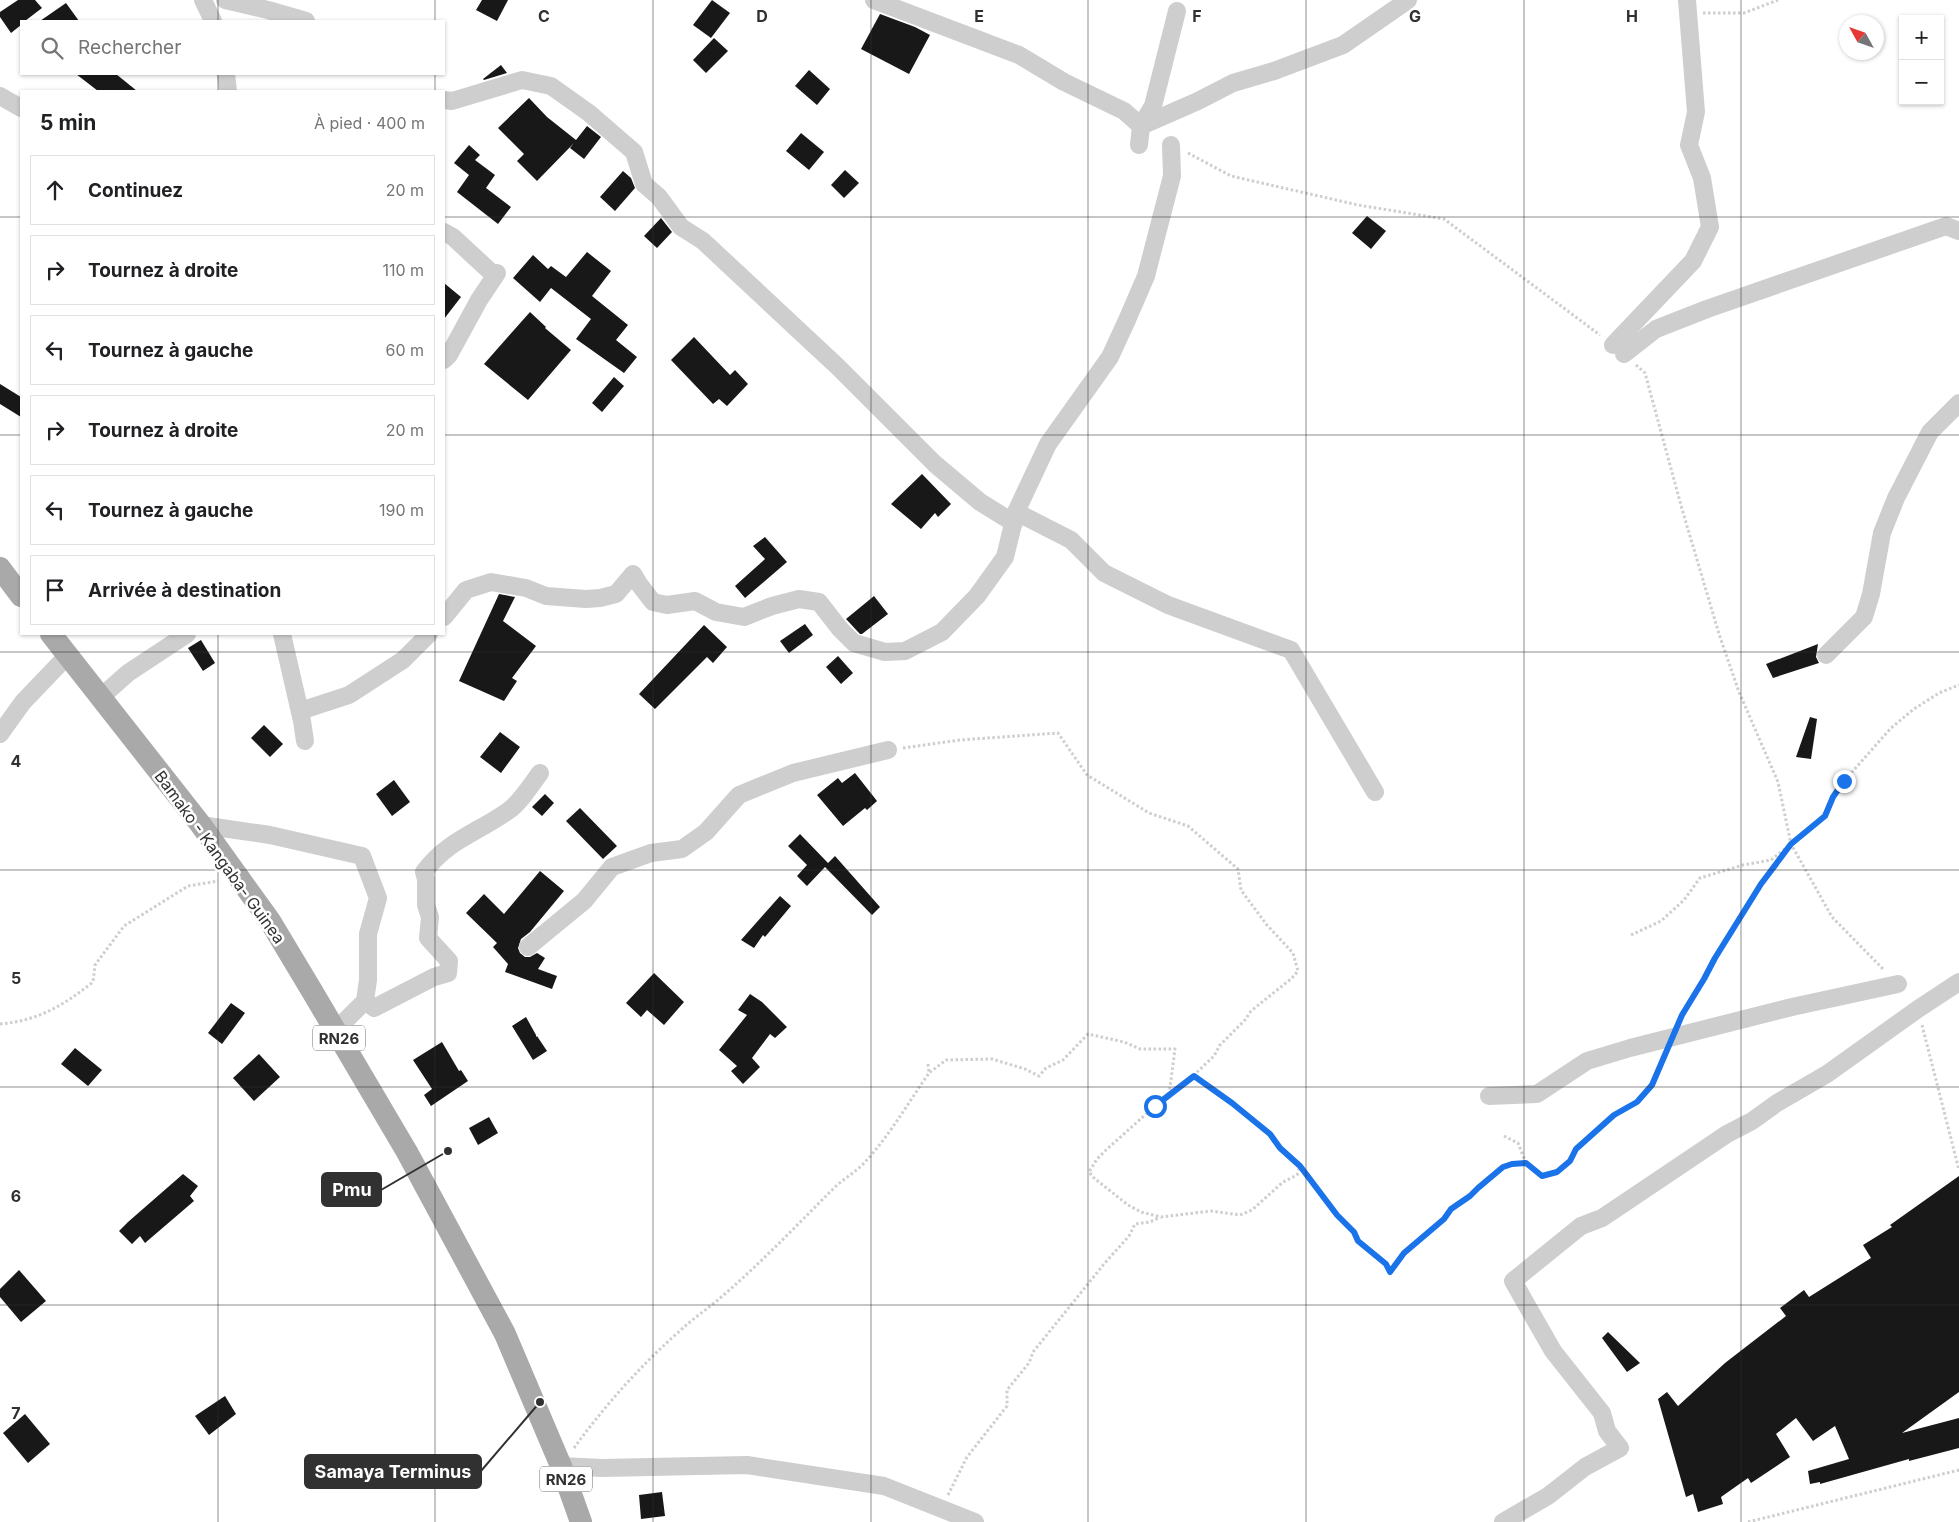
<!DOCTYPE html>
<html lang="fr">
<meta charset="utf-8">
<style>
body{margin:0;font-family:Inter,sans-serif;background:#f6f6f6;color:#202124}
.controls{position:absolute;right:15px;top:15px;display:grid;overflow:hidden;border-radius:0px;box-shadow:0 1px 4px #0004}
.controls button{width:45px;height:45px;display:grid;place-items:center;padding:0;border:0;border-bottom:1px solid #e0e0e0;background:#fff;color:#202124;font:25px sans-serif}
.compass{position:absolute;left:1839px;top:15px;width:45px;height:45px;border-radius:50%;background:#fff;box-shadow:0 1px 4px #0004;rotate:310deg}
.stop{position:absolute;width:15px;height:15px;margin:-11px;border:4px solid #1a73e8;border-radius:50%;background:#fff}
.stop.end{background:#1a73e8;border-color:#fff;box-shadow:0 1px 5px #0008}
.list{margin:0;padding:0;list-style:none}
h2{display:flex;justify-content:space-between;align-items:center;height:65px;margin:0;padding:0 20px;font-size:21px}
h2 small{font-size:16px;font-weight:400;color:#757577}
.list li{display:grid;grid-template-columns:32px 1fr auto;gap:15px;align-items:center;box-sizing:border-box;height:70px;margin:0 10px 10px;padding:0 10px;border:1px solid #e0e0e0;border-radius:0px}
.list b{display:block;font-size:19px;white-space:nowrap}
.list em{font-size:16px;font-style:normal;color:#757577}
.icon{flex:none;width:28px;height:28px;fill:none;stroke:currentColor;stroke-width:2;stroke-linecap:round;stroke-linejoin:round}
.map{position:relative;flex:none;width:1959px;height:1522px;overflow:hidden}
.search{position:absolute;background:#fff;box-shadow:0 1px 4px #0004;left:20px;top:20px;width:425px;height:55px;display:flex;align-items:center;gap:12px;box-sizing:border-box;padding:0 18px;border-radius:0px;color:#757577;font-size:19px}
.panel{position:absolute;background:#fff;box-shadow:0 1px 4px #0004;left:20px;top:90px;width:425px;height:545px;border-radius:0px}
.map>svg:first-child{display:block}
.building{fill:#181818}
.lines{fill:none;stroke-linecap:round;stroke-linejoin:round}
.path{stroke:#cecece;stroke-width:3;stroke-dasharray:2.5 2.5;stroke-linecap:butt}
.minor{stroke:#cecece;stroke-width:18}
.major{stroke:#a9a9a9;stroke-width:22}
.route{stroke:#1a73e8;stroke-width:6}
.grid{fill:none;stroke:#313131;stroke-width:1;stroke-opacity:0.55}
.labels{text-anchor:middle;dominant-baseline:central;stroke-width:5;stroke-linejoin:round;paint-order:stroke}
.shield{fill:#fff;stroke:#6f6f6f;stroke-width:1}
.shield-label{font-size:15px;font-weight:bold;fill:#313131}
.street-label{font-size:16px;fill:#313131;stroke:#fff}
.grid-label{font-size:16px;text-anchor:middle;font-weight:bold;fill:#313131;stroke:#fff;stroke-width:5;stroke-linejoin:round;paint-order:stroke}
.leader{fill:none;stroke:#313131;stroke-width:2}
.callout-dot{fill:#313131;stroke:#fff;stroke-width:2}
.callout{fill:#313131;stroke:#313131;stroke-width:2}
.callout-label{font-size:18px;text-anchor:middle;font-weight:bold;fill:#fff}
</style>
<div class="map">
<svg width="1959" height="1522" viewBox="0 0 1959 1522">
<rect width="100%" height="100%" fill="#fff"/>
<g class="building">
<polygon points="18,0 35,0 42,8 25,21 21,21 21,25 11,33 0,17 0,12"/>
<polygon points="482,0 508,0 497,21 476,10"/>
<polygon points="712,0 730,13 711,38 693,25"/>
<polygon points="66,3 79,21 40,21"/>
<polygon points="880,14 915,27 930,35 909,74 861,49"/>
<polygon points="714,38 728,51 706,73 693,60"/>
<polygon points="501,65 507,73 484,80 483,79"/>
<polygon points="809,70 830,89 817,105 795,86"/>
<polygon points="76,74 116,74 137,91 98,91"/>
<polygon points="529,98 547,117 576,140 587,126 601,137 584,159 570,148 574,143 537,181 517,161 524,154 498,128"/>
<polygon points="801,133 824,152 809,170 786,151"/>
<polygon points="469,145 480,155 475,160 495,175 486,188 511,207 498,224 457,192 469,175 454,163"/>
<polygon points="845,170 859,183 844,198 831,185"/>
<polygon points="623,171 631,178 635,188 615,211 600,197"/>
<polygon points="1367,216 1386,231 1371,249 1352,233"/>
<polygon points="661,218 672,232 657,248 644,236"/>
<polygon points="587,252 611,271 592,296 628,325 616,340 637,357 624,373 576,339 591,319 551,288 540,302 513,278 533,255 548,269 551,266 566,277"/>
<polygon points="444,283 461,297 444,319"/>
<polygon points="530,312 546,327 545,328 571,350 528,400 484,364"/>
<polygon points="694,337 730,375 735,370 748,384 727,406 719,399 713,404 671,360"/>
<polygon points="614,377 624,386 602,412 592,403"/>
<polygon points="0,384 21,397 21,417 0,404"/>
<polygon points="922,474 951,504 938,517 935,513 921,529 891,504"/>
<polygon points="765,537 787,562 745,598 735,586 765,559 753,546"/>
<polygon points="499,594 515,597 503,621 536,646 512,678 517,681 504,701 459,681"/>
<polygon points="874,596 888,614 862,634 860,634 846,619"/>
<polygon points="805,624 813,635 789,653 780,641"/>
<polygon points="704,625 727,647 713,663 707,657 655,709 639,694"/>
<polygon points="201,640 215,663 203,671 188,648"/>
<polygon points="1818,644 1816,657 1819,663 1773,678 1766,664"/>
<polygon points="838,656 853,673 841,684 826,667"/>
<polygon points="1810,717 1817,719 1811,759 1796,757"/>
<polygon points="264,725 283,744 270,757 251,738"/>
<polygon points="500,732 520,747 501,773 480,757"/>
<polygon points="855,773 877,801 867,810 865,808 843,826 817,795 838,778 842,783"/>
<polygon points="394,780 410,802 392,816 376,794"/>
<polygon points="545,794 554,803 542,816 532,807"/>
<polygon points="580,808 617,846 603,859 566,821"/>
<polygon points="800,834 828,863 835,856 880,907 872,915 825,867 807,886 797,876 807,865 788,846"/>
<polygon points="540,871 564,891 530,932 521,939 518,948 520,953 525,957 530,957 537,953 545,958 538,969 557,976 552,989 505,972 508,964 493,947 497,943 466,913 484,894 504,914"/>
<polygon points="780,896 791,906 765,937 763,935 754,948 741,940"/>
<polygon points="654,973 684,1002 664,1025 647,1010 641,1017 626,1003"/>
<polygon points="750,994 762,1002 787,1027 775,1038 770,1034 752,1058 760,1067 743,1084 731,1071 737,1066 719,1050 747,1015 738,1010"/>
<polygon points="231,1003 245,1013 222,1044 208,1033"/>
<polygon points="526,1017 536,1035 536,1037 537,1036 547,1051 533,1060 512,1026"/>
<polygon points="442,1042 459,1071 461,1070 468,1081 431,1106 424,1095 432,1089 413,1060"/>
<polygon points="75,1048 102,1070 88,1086 61,1064"/>
<polygon points="259,1054 280,1077 254,1101 233,1078"/>
<polygon points="489,1117 498,1133 478,1145 469,1128"/>
<polygon points="183,1174 198,1186 190,1196 194,1201 145,1243 140,1236 132,1244 119,1231 128,1222"/>
<polygon points="1959,1176 1959,1392 1902,1433 1959,1418 1959,1448 1909,1461 1909,1459 1820,1484 1820,1482 1810,1484 1808,1471 1849,1459 1835,1426 1813,1441 1796,1418 1776,1434 1790,1457 1751,1483 1748,1478 1721,1497 1723,1504 1698,1512 1693,1494 1686,1497 1658,1399 1667,1392 1678,1406 1725,1363 1786,1316 1780,1308 1804,1290 1809,1297 1871,1258 1863,1245 1892,1227 1890,1225"/>
<polygon points="19,1270 46,1301 21,1322 0,1297 0,1289"/>
<polygon points="1608,1332 1640,1363 1627,1372 1602,1338"/>
<polygon points="225,1396 236,1414 209,1435 195,1416"/>
<polygon points="25,1414 50,1444 28,1463 3,1433"/>
<polygon points="662,1492 665,1516 641,1519 639,1495"/>
</g>
<g class="lines">
<g class="path">
<polyline points="1703,13 1744,13 1778,0"/>
<polyline points="1188,153 1231,176 1358,205 1444,219 1600,335"/>
<polyline points="1636,365 1645,373 1682,509 1719,634 1739,692 1778,782 1791,844 1832,917 1884,970"/>
<polyline points="903,748 960,740 1058,733 1087,775 1149,813 1188,826 1238,869 1241,890 1266,924 1293,953 1298,971 1292,978 1251,1011 1245,1020 1220,1045 1214,1056 1194,1075 1270,1134 1280,1148 1300,1166"/>
<polyline points="1791,844 1825,815 1833,797 1844,781 1891,728 1914,709 1939,693 1959,685"/>
<polyline points="1631,935 1661,921 1684,900 1700,878 1743,865 1771,860 1791,844 1761,884 1715,958 1704,979 1681,1019"/>
<path d="M 0,1024 C 38,1021 64,1005 93,982 L 95,965 L 124,926 L 188,886 L 218,881"/>
<polyline points="1922,1025 1959,1170"/>
<polyline points="928,1064 929,1073 946,1060 992,1059 1025,1069 1039,1076 1046,1068 1063,1060 1088,1034 1124,1042 1140,1049 1175,1049 1169,1095"/>
<polyline points="1194,1075 1155,1106 1106,1150 1097,1159 1089,1172 1094,1178 1128,1205 1141,1212 1161,1217 1211,1211 1240,1215 1252,1210 1283,1182 1297,1175 1300,1166 1337,1215 1354,1232 1358,1241 1386,1264 1390,1272 1404,1253 1444,1219 1451,1209 1471,1196 1478,1188 1503,1167 1512,1164 1526,1163"/>
<polyline points="1504,1136 1518,1143 1526,1163 1542,1176 1557,1172 1570,1161 1576,1149 1614,1115 1637,1102 1652,1085 1665,1057"/>
<path d="M 574,1448 C 606,1404 642,1364 683,1328 C 694,1318 707,1309 719,1299 C 759,1265 796,1226 833,1189 C 843,1179 856,1172 865,1162 C 890,1135 908,1103 929,1073"/>
<polyline points="948,1495 967,1457 1007,1406 1007,1390 1029,1363 1033,1352 1104,1264 1129,1236 1135,1224 1150,1222 1160,1217"/>
<polyline points="1748,1522 1959,1470"/>
</g>
<g class="minor">
<polyline points="203,0 213,21"/>
<polyline points="225,0 268,10 306,21"/>
<polyline points="874,0 1019,55 1064,82 1124,111 1141,126 1139,145"/>
<polyline points="226,74 228,91"/>
<polyline points="0,96 21,108"/>
<polyline points="444,100 452,101 522,80 551,86 589,113 634,152 644,184 659,197 681,227 703,241 838,367 935,464 980,502 1014,523"/>
<polyline points="1141,126 1198,101 1233,83 1274,71 1343,45 1408,0"/>
<polyline points="1141,126 1153,106 1177,11"/>
<polyline points="444,232 453,237 494,275"/>
<polyline points="1613,345 1693,261 1710,227 1702,178 1689,145 1696,112 1687,0"/>
<polyline points="1624,354 1656,329 1707,309 1946,226 1959,231"/>
<polyline points="444,360 449,355 479,300 497,273"/>
<polyline points="1016,512 1071,540 1104,573 1168,605 1291,650 1375,792"/>
<polyline points="444,617 466,590 491,582 526,588 546,596 586,599 600,598 616,594 633,574 639,584 653,602 667,605 695,601 716,612 744,617 772,606 799,599 819,602 840,629 854,643 885,652 905,651 942,632 977,596 1005,557 1016,512 1048,444 1110,357 1127,320 1146,276 1172,176 1171,145"/>
<polyline points="282,634 302,721 305,741"/>
<polyline points="1826,655 1864,617 1871,594 1882,533 1896,498 1930,432 1959,403"/>
<polyline points="101,697 128,673 187,634"/>
<polyline points="300,711 349,695 403,660 429,634"/>
<polyline points="0,734 23,702 68,655"/>
<polyline points="201,825 270,835 362,856 378,898 368,934 368,980 365,1001 335,1031"/>
<polyline points="528,947 584,901 612,867 651,853 682,849 706,832 739,795 793,773 888,750"/>
<path d="M 365,1001 L 374,1008 L 434,977 L 448,973 L 449,961 L 428,938 L 430,917 L 426,905 L 426,879 L 424,872 C 448,840 477,833 508,811 C 520,803 531,785 540,773"/>
<polyline points="1489,1096 1537,1094 1587,1061 1630,1048 1792,1007 1898,984"/>
<polyline points="561,1466 602,1468 747,1465 884,1486 975,1522"/>
<polyline points="1503,1522 1548,1496 1585,1467 1620,1448 1607,1431 1602,1413 1553,1351 1513,1281 1581,1226 1602,1218 1727,1134 1752,1121 1777,1103 1827,1074 1918,1009 1959,982"/>
</g>
<g class="major">
<polyline points="0,568 21,596"/>
<polyline points="51,634 201,825 270,921 312,991 407,1152 505,1334 561,1466 581,1522"/>
</g>
</g>
<g class="lines">
<polyline class="route" points="1155,1106 1194,1076 1232,1103 1270,1134 1280,1148 1300,1166 1337,1215 1354,1232 1358,1241 1386,1264 1390,1272 1404,1253 1444,1219 1451,1209 1470,1196 1478,1188 1503,1167 1512,1164 1526,1163 1542,1176 1557,1172 1570,1161 1576,1149 1614,1115 1637,1102 1652,1085 1682,1015 1704,979 1715,958 1761,884 1791,844 1825,816 1833,797 1844,781"/>
</g>
<path class="grid" d="M 218,0 L 218,21M 435,0 L 435,21M 653,0 L 653,1522M 871,0 L 871,1522M 1088,0 L 1088,1522M 1306,0 L 1306,1522M 1524,0 L 1524,1522M 1741,0 L 1741,1522M 218,74 L 218,91M 435,74 L 435,91M 0,217 L 21,217M 444,217 L 1959,217M 0,435 L 21,435M 444,435 L 1959,435M 218,634 L 218,1522M 435,634 L 435,1522M 0,652 L 1959,652M 0,870 L 1959,870M 0,1087 L 1959,1087M 0,1305 L 1959,1305"/>
<g class="labels">
<g class="shield">
<rect x="313" y="1025.5" width="52" height="25" rx="4"/>
<rect x="540" y="1466.5" width="52" height="25" rx="4"/>
</g>
<g class="shield-label">
<text x="339" y="1038">RN26</text>
<text x="566" y="1479">RN26</text>
</g>
<g class="street-label">
<text transform="translate(220 857) rotate(54)">Bamako - Kangaba- Guinea</text>
</g>
</g>
<g class="grid-label">
<text x="544" y="22">C</text>
<text x="762" y="22">D</text>
<text x="979" y="22">E</text>
<text x="1197" y="22">F</text>
<text x="1415" y="22">G</text>
<text x="1632" y="22">H</text>
<text x="16" y="767">4</text>
<text x="16" y="984">5</text>
<text x="16" y="1202">6</text>
<text x="16" y="1419">7</text>
</g>
<path class="leader" d="M448 1151L381 1190M540 1402L481 1471"/>
<g class="callout-dot">
<circle cx="448" cy="1151" r="5"/>
<circle cx="540" cy="1402" r="5"/>
</g>
<g class="callout">
<rect x="322" y="1173" width="59" height="33" rx="5"/>
<rect x="305" y="1455" width="176" height="33" rx="5"/>
</g>
<g class="callout-label">
<text x="352" y="1196">Pmu</text>
<text x="393" y="1478">Samaya Terminus</text>
</g>
</svg>
<div class="controls">
<button>+</button>
<button>−</button>
</div>
<svg class="compass" viewBox="-18 -18 36 36"><path d="M0-13l5 13h-10z" fill="#e53935"/><path d="M0 13l5-13h-10z" fill="#757577"/></svg>
<div class="stop" style="left:1155px;top:1106px"></div>
<div class="stop end" style="left:1844px;top:781px"></div>
<div class="search"><svg class="icon" aria-label="search" viewBox="0 0 24 24"><circle cx="10" cy="10" r="6"/><path d="M15 15l6 6"/></svg>Rechercher</div>
<section class="panel">
<h2>5 min<small>À pied · 400 m</small></h2>
<ul class="list">
<li><svg class="icon" aria-label="ahead" viewBox="0 0 24 24"><path d="M12 20V5M6 11l6-6 6 6"/></svg><div><b>Continuez</b></div><em>20 m</em></li>
<li><svg class="icon" aria-label="right" viewBox="0 0 24 24"><path d="M7 20v-9h11M14 6l5 5-5 5"/></svg><div><b>Tournez à droite</b></div><em>110 m</em></li>
<li><svg class="icon" aria-label="left" viewBox="0 0 24 24"><path d="M17 20v-9H6M10 6l-5 5 5 5"/></svg><div><b>Tournez à gauche</b></div><em>60 m</em></li>
<li><svg class="icon" aria-label="right" viewBox="0 0 24 24"><path d="M7 20v-9h11M14 6l5 5-5 5"/></svg><div><b>Tournez à droite</b></div><em>20 m</em></li>
<li><svg class="icon" aria-label="left" viewBox="0 0 24 24"><path d="M17 20v-9H6M10 6l-5 5 5 5"/></svg><div><b>Tournez à gauche</b></div><em>190 m</em></li>
<li><svg class="icon" aria-label="arrive" viewBox="0 0 24 24"><path d="M6 21V4h12l-3 4 3 4H6"/></svg><div><b>Arrivée à destination</b></div></li>
</ul>
</section>
</div>
